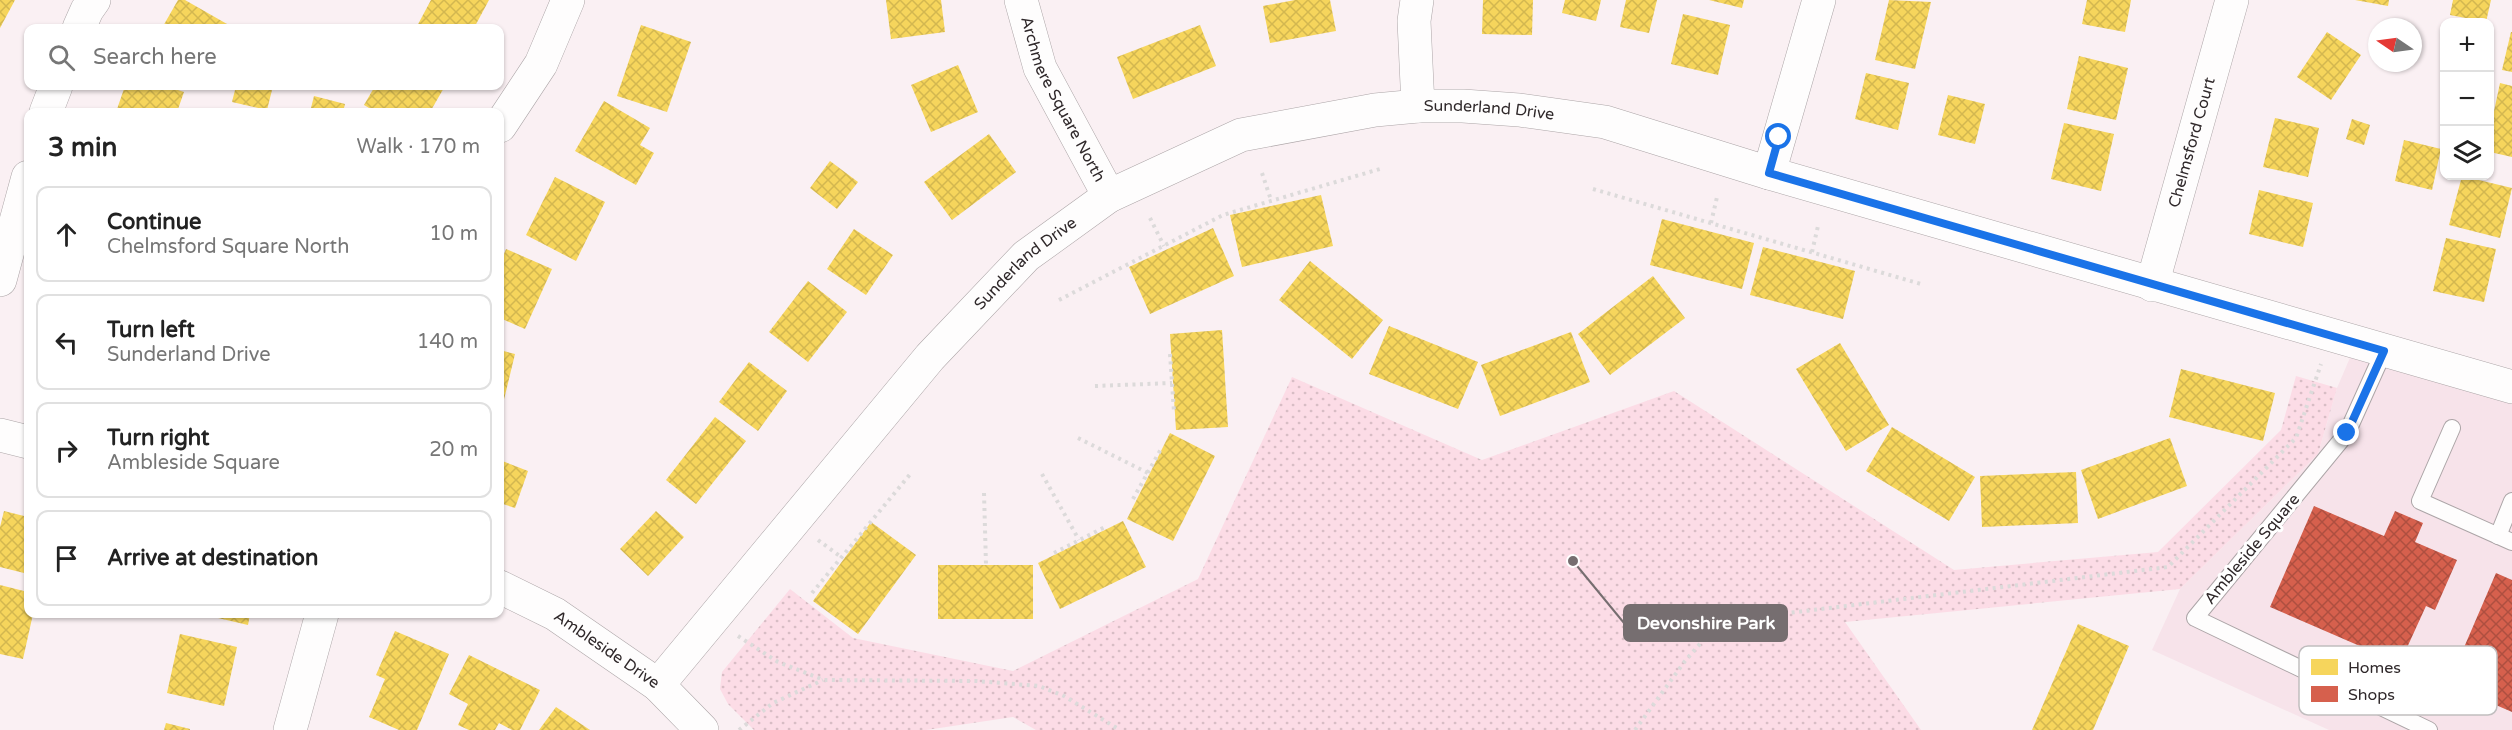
<!DOCTYPE html>
<meta charset="utf-8">
<style>
body{margin:0;font-family:"Varela Round",sans-serif;background:#f2f2f2;color:#222}
.controls{position:absolute;right:18px;top:18px;display:grid;overflow:hidden;border-radius:12px;box-shadow:0 2px 4px #0004}
.controls button{width:54px;height:54px;display:grid;place-items:center;padding:0;border:0;border-bottom:2px solid #e0e0e0;background:#fff;color:#222;font:30px sans-serif}
.compass{position:absolute;left:2368px;top:18px;width:54px;height:54px;border-radius:50%;background:#fff;box-shadow:0 2px 4px #0004;rotate:283deg}
.stop{position:absolute;width:18px;height:18px;margin:-14px;border:4px solid #1a73e8;border-radius:50%;background:#fff}
.stop.end{background:#1a73e8;border-color:#fff;box-shadow:0 2px 6px #0008}
.list{margin:0;padding:0;list-style:none}
h2{display:flex;justify-content:space-between;align-items:center;height:78px;margin:0;padding:0 24px;font-size:26px}
h2 small{font-size:20px;font-weight:400;color:#767676}
.list li{display:grid;grid-template-columns:39px 1fr auto;gap:18px;align-items:center;box-sizing:border-box;height:96px;margin:0 12px 12px;padding:0 12px;border:2px solid #e0e0e0;border-radius:12px}
.list b{display:block;font-size:22px;white-space:nowrap}
.list p{margin:0;font-size:20px;white-space:nowrap;color:#767676}
.list em{font-size:20px;font-style:normal;color:#767676}
.icon{flex:none;width:33px;height:33px;fill:none;stroke:currentColor;stroke-width:2;stroke-linecap:round;stroke-linejoin:round}
.map{position:relative;flex:none;width:2512px;height:730px;overflow:hidden}
.search{position:absolute;background:#fff;box-shadow:0 2px 4px #0004;left:24px;top:24px;width:480px;height:66px;display:flex;align-items:center;gap:15px;box-sizing:border-box;padding:0 21px;border-radius:12px;color:#767676;font-size:22px}
.panel{position:absolute;background:#fff;box-shadow:0 2px 4px #0004;left:24px;top:108px;width:480px;height:510px;border-radius:12px}
.map>svg:first-child{display:block}
.built{fill:#f7e3ea}
.grass{fill:url(#grass-dots)}
.homes{fill:url(#homes-cross-hatch)}
.shops{fill:url(#shops-cross-hatch)}
.lines{fill:none;stroke-linecap:round;stroke-linejoin:round}
.lane-casing{stroke:#aca5a7;stroke-width:18}
.street-casing{stroke:#aca5a7;stroke-width:34}
.path{stroke:#dcdada;stroke-width:4;stroke-dasharray:3 4.5;stroke-linecap:butt}
.lane{stroke:#fefdfd;stroke-width:16}
.street{stroke:#fefdfd;stroke-width:33}
.route{stroke:#1a73e8;stroke-width:8}
.labels{text-anchor:middle;dominant-baseline:central;stroke-width:6;stroke-linejoin:round;paint-order:stroke}
.street-label{font-size:16px;fill:#2f282a;stroke:#fff}
.key{fill:#fff;stroke:#c1bebf;stroke-width:1.5}
.key-label{font-size:16px;fill:#2f282a}
.leader{fill:none;stroke:#766e70;stroke-width:2}
.callout-dot{fill:#766e70;stroke:#fff;stroke-width:2}
.callout{fill:#766e70;stroke:#766e70;stroke-width:2}
.callout-label{font-size:18px;text-anchor:middle;font-weight:bold;fill:#fff}
</style>
<div class="map">
<svg width="2512" height="730" viewBox="0 0 2512 730">
<defs>
<pattern id="grass-dots" width="8" height="8" patternUnits="userSpaceOnUse" patternTransform="scale(1.5)"><rect width="8" height="8" fill="#fcdce6"/><path d="M2 2h.1M6 6h.1" fill="none" stroke="#d8bdc5" stroke-width="1.8" stroke-linecap="round"/></pattern>
<pattern id="homes-cross-hatch" width="8" height="8" patternUnits="userSpaceOnUse" patternTransform="scale(1.5)"><rect width="8" height="8" fill="#f6d55c"/><path d="M0 0l8 8M0 8l8-8" fill="none" stroke="#d3b750"/></pattern>
<pattern id="shops-cross-hatch" width="8" height="8" patternUnits="userSpaceOnUse" patternTransform="scale(1.5)"><rect width="8" height="8" fill="#d6604d"/><path d="M0 0l8 8M0 8l8-8" fill="none" stroke="#ae4f40"/></pattern>
</defs>
<rect width="100%" height="100%" fill="#faf0f3"/>
<polygon class="built" points="2358,339 2512,384 2512,730 2329,730 2152,650 2180,589 2318,454 2337,388"/>
<polygon class="grass" points="2296,376 2337,388 2318,454 2180,589 1845,622 1921,730 1036,730 1013,717 926,730 754,730 728,704 720,689 722,672 790,589 853,638 1013,671 1198,579 1292,377 1482,460 1674,391 1954,570 2158,552 2281,430"/>
<g class="homes">
<polygon points="0,0 15,0 0,28"/>
<polygon points="178,0 185,0 234,28 162,28"/>
<polygon points="431,0 489,0 474,28 416,28"/>
<polygon points="886,0 941,0 945,32 891,39"/>
<polygon points="1295,0 1330,0 1336,31 1270,43 1263,6"/>
<polygon points="1483,0 1533,0 1532,35 1482,34"/>
<polygon points="1565,0 1601,0 1596,21 1562,13"/>
<polygon points="1626,0 1657,0 1649,33 1620,27"/>
<polygon points="1709,0 1744,0 1742,8"/>
<polygon points="1889,0 1931,2 1915,69 1875,60"/>
<polygon points="2087,0 2131,0 2125,32 2082,24"/>
<polygon points="2355,0 2389,0 2388,6"/>
<polygon points="2453,0 2491,0 2486,22 2450,15"/>
<polygon points="1683,14 1730,25 1718,75 1671,64"/>
<polygon points="641,25 691,42 667,112 617,96"/>
<polygon points="1200,25 1216,66 1133,99 1117,57"/>
<polygon points="2327,32 2361,55 2331,100 2297,77"/>
<polygon points="2511,32 2512,32 2512,72 2502,70"/>
<polygon points="2079,56 2128,68 2116,120 2067,109"/>
<polygon points="958,65 978,112 931,132 911,85"/>
<polygon points="1866,73 1909,83 1898,130 1855,119"/>
<polygon points="2500,83 2512,86 2512,157 2490,152 2490,130"/>
<polygon points="125,86 166,86 184,92 177,112 116,112"/>
<polygon points="236,86 273,86 267,110 232,102"/>
<polygon points="375,86 445,86 430,112 376,112 364,105"/>
<polygon points="1948,95 1985,104 1975,144 1938,135"/>
<polygon points="314,96 345,104 343,112 310,112"/>
<polygon points="604,101 650,128 640,145 654,153 636,185 575,151"/>
<polygon points="2275,118 2319,128 2308,177 2263,167"/>
<polygon points="2352,119 2370,125 2364,145 2346,139"/>
<polygon points="2064,123 2114,134 2101,191 2051,179"/>
<polygon points="989,134 1016,172 952,220 924,182"/>
<polygon points="2404,140 2441,149 2432,190 2395,181"/>
<polygon points="830,161 858,182 837,209 810,188"/>
<polygon points="2462,176 2512,188 2500,238 2449,225"/>
<polygon points="555,177 605,202 576,261 526,235"/>
<polygon points="2259,190 2313,203 2303,247 2249,234"/>
<polygon points="1321,195 1333,246 1242,267 1230,215"/>
<polygon points="1662,219 1754,243 1742,289 1650,265"/>
<polygon points="1213,228 1234,276 1150,314 1129,267"/>
<polygon points="854,229 893,255 866,295 827,269"/>
<polygon points="2446,238 2496,249 2484,302 2433,291"/>
<polygon points="1763,247 1855,271 1843,319 1750,295"/>
<polygon points="506,249 552,269 525,329 500,318 500,264"/>
<polygon points="1310,261 1383,320 1352,359 1279,300"/>
<polygon points="1653,276 1685,318 1610,375 1578,334"/>
<polygon points="808,281 847,312 808,362 769,332"/>
<polygon points="1389,326 1478,362 1458,409 1369,374"/>
<polygon points="1222,330 1228,427 1176,430 1170,334"/>
<polygon points="1571,332 1590,382 1500,416 1481,365"/>
<polygon points="1840,343 1889,425 1846,451 1796,369"/>
<polygon points="500,350 515,354 500,416"/>
<polygon points="749,362 787,391 758,431 719,402"/>
<polygon points="2181,369 2275,393 2263,441 2169,417"/>
<polygon points="715,417 746,441 696,504 666,480"/>
<polygon points="1892,427 1975,477 1949,521 1866,471"/>
<polygon points="1170,433 1215,456 1173,541 1127,519"/>
<polygon points="2170,438 2187,486 2098,519 2081,470"/>
<polygon points="500,460 528,471 515,508 500,503"/>
<polygon points="2076,472 2078,523 1982,527 1980,476"/>
<polygon points="4,511 28,517 28,574 0,567 0,527"/>
<polygon points="656,511 684,537 648,576 620,549"/>
<polygon points="1123,521 1146,567 1060,609 1038,563"/>
<polygon points="871,522 916,555 858,634 813,601"/>
<rect x="938" y="565" width="95" height="54"/>
<polygon points="0,585 28,592 28,614 33,614 23,659 0,654"/>
<polygon points="201,614 250,614 248,625"/>
<polygon points="2078,624 2129,646 2093,730 2032,730"/>
<polygon points="395,631 449,654 417,730 399,730 369,717 385,679 376,675"/>
<polygon points="180,634 237,647 224,706 167,693"/>
<polygon points="469,655 540,690 520,730 512,730 499,723 495,730 469,730 458,725 468,704 449,694"/>
<polygon points="556,707 590,730 539,730"/>
<polygon points="166,723 190,729 190,730 164,730"/>
</g>
<polygon class="shops" points="2314,506 2384,536 2395,511 2423,523 2415,542 2457,560 2435,610 2426,606 2405,652 2453,673 2496,573 2512,580 2512,712 2270,607"/>
<g class="lines">
<defs>
<g id="lane">
<polyline points="2384,351 2347,433 2195,618 2429,730"/>
<polyline points="2452,428 2420,501 2512,542"/>
<polyline points="2498,536 2512,501"/>
</g>
<g id="street">
<path id="s1" d="M 1021,0 L 1040,68 L 1109,196"/>
<polyline points="1417,0 1414,21 1418,106"/>
<polyline points="79,28 87,10 94,0"/>
<polyline points="46,112 56,86"/>
<polyline points="500,126 541,64 568,0"/>
<polyline points="1769,173 1819,0"/>
<polyline points="0,280 28,177"/>
<path id="s2" d="M 2152,285 L 2232,0"/>
<polyline points="0,435 28,442"/>
<path id="s3" d="M 500,587 L 555,614 L 658,685 L 702,730"/>
<path id="s4" d="M 658,685 L 930,357 L 1026,256 L 1109,196 L 1241,135 L 1375,110 L 1418,106 L 1463,106 L 1519,110 L 1605,122 L 1769,173 L 2512,387"/>
<polyline points="290,730 322,614"/>
</g>
</defs>
<use href="#lane" class="lane-casing"/>
<use href="#street" class="street-casing"/>
<g class="path">
<polyline points="1262,173 1271,200"/>
<polyline points="1593,189 1921,284"/>
<polyline points="1150,218 1164,246"/>
<polyline points="1711,223 1717,197"/>
<polyline points="1812,252 1818,226"/>
<polyline points="1059,300 1223,215 1380,169"/>
<polyline points="1170,354 1174,412"/>
<polyline points="1095,386 1172,383"/>
<polyline points="1078,438 1148,473"/>
<polyline points="1042,474 1079,540"/>
<polyline points="984,493 986,565"/>
<polyline points="1133,499 1161,449"/>
<polyline points="818,540 841,557"/>
<polyline points="1054,553 1105,527"/>
<polyline points="812,593 912,472"/>
<polyline points="738,636 778,662 824,680 977,681 1039,686 1064,696 1120,730"/>
<polyline points="739,730 773,703 823,680"/>
<path d="M 1635,730 L 1685,661 L 1733,606 C 1752,604 1769,611 1788,613 L 2168,567 L 2296,438 L 2321,364"/>
</g>
<use href="#lane" class="lane"/>
<use href="#street" class="street"/>
</g>
<g class="lines">
<polyline class="route" points="1779,137 1769,173 2384,351 2347,433"/>
</g>
<g class="labels">
<g class="street-label">
<text stroke="none"><textPath href="#s1" startOffset="108">Archmere Square North</textPath></text>
<text stroke="none"><textPath href="#s4" startOffset="1064">Sunderland Drive</textPath></text>
<text stroke="none"><textPath href="#s2" startOffset="148">Chelmsford Court</textPath></text>
<text stroke="none"><textPath href="#s4" startOffset="560">Sunderland Drive</textPath></text>
<text transform="translate(2252 549) rotate(-50)">Ambleside Square</text>
<text stroke="none"><textPath href="#s3" startOffset="124">Ambleside Drive</textPath></text>
</g>
</g>
<rect x="2299" y="646" width="198" height="69" rx="9" class="key"/>
<rect x="2311" y="659" width="27" height="16" fill="#f6d55c"/>
<rect x="2311" y="686" width="27" height="16" fill="#d6604d"/>
<g class="key-label">
<text x="2348" y="673">Homes</text>
<text x="2348" y="700">Shops</text>
</g>
<path class="leader" d="M1573 561L1624 623"/>
<circle class="callout-dot" cx="1573" cy="561" r="6"/>
<rect class="callout" x="1624" y="605" width="163" height="36" rx="6"/>
<g class="callout-label">
<text x="1706" y="629">Devonshire Park</text>
</g>
</svg>
<div class="controls">
<button>+</button>
<button>−</button>
<button><svg class="icon" aria-label="layers" viewBox="0 0 24 24"><path d="M12 4l9 5-9 5-9-5zM3 14l9 5 9-5"/></svg></button>
</div>
<svg class="compass" viewBox="-18 -18 36 36"><path d="M0-13l5 13h-10z" fill="#e53935"/><path d="M0 13l5-13h-10z" fill="#767676"/></svg>
<div class="stop" style="left:1779px;top:137px"></div>
<div class="stop end" style="left:2347px;top:433px"></div>
<div class="search"><svg class="icon" aria-label="search" viewBox="0 0 24 24"><circle cx="10" cy="10" r="6"/><path d="M15 15l6 6"/></svg>Search here</div>
<section class="panel">
<h2>3 min<small>Walk · 170 m</small></h2>
<ul class="list">
<li><svg class="icon" aria-label="ahead" viewBox="0 0 24 24"><path d="M12 20V5M6 11l6-6 6 6"/></svg><div><b>Continue</b><p>Chelmsford Square North</p></div><em>10 m</em></li>
<li><svg class="icon" aria-label="left" viewBox="0 0 24 24"><path d="M17 20v-9H6M10 6l-5 5 5 5"/></svg><div><b>Turn left</b><p>Sunderland Drive</p></div><em>140 m</em></li>
<li><svg class="icon" aria-label="right" viewBox="0 0 24 24"><path d="M7 20v-9h11M14 6l5 5-5 5"/></svg><div><b>Turn right</b><p>Ambleside Square</p></div><em>20 m</em></li>
<li><svg class="icon" aria-label="arrive" viewBox="0 0 24 24"><path d="M6 21V4h12l-3 4 3 4H6"/></svg><div><b>Arrive at destination</b></div></li>
</ul>
</section>
</div>
